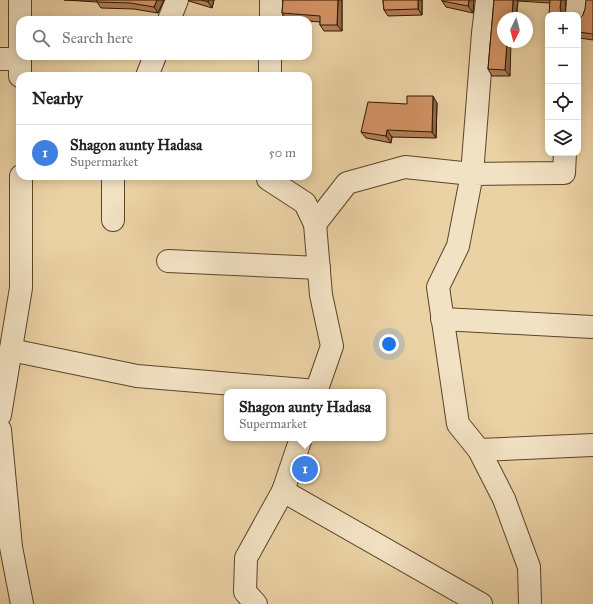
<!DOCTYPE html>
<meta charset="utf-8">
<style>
body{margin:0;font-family:"IM FELL Great Primer",serif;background:#f2f2f2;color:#202124}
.controls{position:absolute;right:12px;top:12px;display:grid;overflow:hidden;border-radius:8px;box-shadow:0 2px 10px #0003}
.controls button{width:36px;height:36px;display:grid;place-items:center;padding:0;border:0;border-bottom:1px solid #e0e0e0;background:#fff;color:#202124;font:20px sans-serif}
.compass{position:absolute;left:497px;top:12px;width:36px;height:36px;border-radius:50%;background:#fff;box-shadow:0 2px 10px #0003;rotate:186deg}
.you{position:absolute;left:389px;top:344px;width:14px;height:14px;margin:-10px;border:3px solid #fff;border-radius:50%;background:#1a73e8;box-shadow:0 0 0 6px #1a73e833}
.badge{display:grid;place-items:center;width:26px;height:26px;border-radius:50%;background:#8f2418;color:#fff;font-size:13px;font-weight:700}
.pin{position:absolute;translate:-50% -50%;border:2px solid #fff;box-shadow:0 1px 4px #0006}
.popup{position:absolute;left:224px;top:389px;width:162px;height:52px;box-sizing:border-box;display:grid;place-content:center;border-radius:8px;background:#fff;filter:drop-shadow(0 1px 3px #0005);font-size:13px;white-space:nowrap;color:#757577}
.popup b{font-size:15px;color:#202124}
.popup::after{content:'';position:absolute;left:50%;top:100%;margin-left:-8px;border:8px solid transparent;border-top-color:#fff}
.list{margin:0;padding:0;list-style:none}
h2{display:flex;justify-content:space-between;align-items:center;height:52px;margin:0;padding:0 16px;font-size:17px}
h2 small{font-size:13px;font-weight:400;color:#757577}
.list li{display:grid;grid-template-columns:26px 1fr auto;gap:12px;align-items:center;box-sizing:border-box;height:56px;padding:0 16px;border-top:1px solid #e0e0e0}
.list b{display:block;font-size:15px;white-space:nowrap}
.list p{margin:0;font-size:13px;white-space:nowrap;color:#757577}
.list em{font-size:13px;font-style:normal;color:#757577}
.icon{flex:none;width:22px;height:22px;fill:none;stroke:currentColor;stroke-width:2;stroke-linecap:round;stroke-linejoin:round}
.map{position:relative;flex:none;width:593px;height:604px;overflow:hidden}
.search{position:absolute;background:#fff;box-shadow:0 2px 10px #0003;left:16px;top:16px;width:296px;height:44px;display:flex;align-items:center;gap:10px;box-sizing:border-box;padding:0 14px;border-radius:12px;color:#757577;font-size:15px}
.panel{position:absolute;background:#fff;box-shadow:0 2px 10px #0003;left:16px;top:72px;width:296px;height:108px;border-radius:12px}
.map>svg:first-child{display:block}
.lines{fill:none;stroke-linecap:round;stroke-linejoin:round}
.minor-casing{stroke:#5a4529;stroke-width:24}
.minor{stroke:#f2e2c4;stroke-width:22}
.wall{fill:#b57e57;stroke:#2a1600}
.shaded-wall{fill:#946747;stroke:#2a1600}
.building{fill:#d39365;stroke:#2a1600}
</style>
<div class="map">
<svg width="593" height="604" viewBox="0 0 593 604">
<rect width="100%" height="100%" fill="#ebd2a5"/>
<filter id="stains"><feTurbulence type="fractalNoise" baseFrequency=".005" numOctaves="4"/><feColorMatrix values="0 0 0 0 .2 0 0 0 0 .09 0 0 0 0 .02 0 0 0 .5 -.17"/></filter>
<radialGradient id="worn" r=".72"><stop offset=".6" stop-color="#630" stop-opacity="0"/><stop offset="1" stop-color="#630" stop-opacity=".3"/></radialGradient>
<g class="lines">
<defs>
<g id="minor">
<polyline points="20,0 20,76"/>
<polyline points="577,15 578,0"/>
<polyline points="169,20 177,0"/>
<polyline points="271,20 271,0"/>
<polyline points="0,59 20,59"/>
<polyline points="147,76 155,56"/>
<polyline points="270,76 270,56"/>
<polyline points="268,176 268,179 305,203 315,224 321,295 332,346 316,392"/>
<polyline points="113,220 113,176"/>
<polyline points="315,224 347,183 405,167 472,174 483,33 487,0"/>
<polyline points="168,261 319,268"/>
<polyline points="442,319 592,327"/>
<polyline points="11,350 137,376 317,391"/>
<polyline points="0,415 21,288 21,176"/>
<polyline points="0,430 11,547 22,604"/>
<polyline points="479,450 593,445"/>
<polyline points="283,491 481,604"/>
<polyline points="256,604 245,592 246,558 283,491 301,438"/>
<polyline points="530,604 529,567 504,499 479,450 458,424 438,287 458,246 472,174 564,173 565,153"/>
</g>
</defs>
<use href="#minor" class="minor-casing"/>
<use href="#minor" class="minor"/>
</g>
<g class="wall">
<polygon points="64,0 164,0 158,13 134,9 101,8 97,2"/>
<polygon points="188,0 214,0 212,8 189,1"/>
<polygon points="283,0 342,0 342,31 324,31 320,25 320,22 308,21 308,20 287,19 282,13"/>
<polygon points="383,0 422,0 422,15 388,16 384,10"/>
<polygon points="442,0 474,0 473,13 446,7 442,1"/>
<polygon points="494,0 566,0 565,14 550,3 518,1 516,18 503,18 510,76 492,76 488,69"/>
<polygon points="593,0 593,40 580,38 578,36 578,20 583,15 585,9"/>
<polygon points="437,103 436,138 392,137 391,143 366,138 361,132 407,104"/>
</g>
<g class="shaded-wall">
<polygon points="157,0 164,0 158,13 154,7"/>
<polygon points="208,0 214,0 212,8 208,2"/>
<polygon points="338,0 342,0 342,31 337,25"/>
<polygon points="418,0 422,0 422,15 418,9"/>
<polygon points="469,0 474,0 473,13 468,6"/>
<polygon points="513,0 517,0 518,1 516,18 512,18"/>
<polygon points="561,0 566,0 565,15 562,15 560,8"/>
<polygon points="507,42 511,42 510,76 505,70"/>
<polygon points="433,96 437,103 436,138 432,132"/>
<polygon points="387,130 392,137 391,143 386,136"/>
</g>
<g class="building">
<polygon points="97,0 157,0 154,7 130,3 97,2"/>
<polygon points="202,0 208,0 208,2"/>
<polygon points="283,0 338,0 337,25 320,25 320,16 282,13"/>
<polygon points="383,0 418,0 418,9 384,10"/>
<polygon points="442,0 469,0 468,6 442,1"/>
<polygon points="494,0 513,0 512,18 503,18 503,42 507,42 505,70 488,69"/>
<polygon points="550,0 561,0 560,8 562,15 549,15"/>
<polygon points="586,0 593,0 593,34 578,32 578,20 583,15 585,9"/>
<polygon points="407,96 433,96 432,132 387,130 386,136 361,132 368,102 407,104"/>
</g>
<rect width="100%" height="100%" filter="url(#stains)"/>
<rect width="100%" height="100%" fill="url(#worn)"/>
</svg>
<div class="controls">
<button>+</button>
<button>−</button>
<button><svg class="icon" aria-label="locate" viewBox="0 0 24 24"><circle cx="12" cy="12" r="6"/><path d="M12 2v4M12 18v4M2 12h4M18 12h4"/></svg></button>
<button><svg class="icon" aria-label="layers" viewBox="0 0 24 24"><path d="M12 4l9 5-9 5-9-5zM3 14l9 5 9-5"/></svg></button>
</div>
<svg class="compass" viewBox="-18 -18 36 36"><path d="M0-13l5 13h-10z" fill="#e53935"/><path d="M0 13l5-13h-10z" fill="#757577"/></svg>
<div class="you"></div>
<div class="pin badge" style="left:305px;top:469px;background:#3f7fe0">1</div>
<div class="popup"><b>Shagon aunty Hadasa</b>Supermarket</div>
<div class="search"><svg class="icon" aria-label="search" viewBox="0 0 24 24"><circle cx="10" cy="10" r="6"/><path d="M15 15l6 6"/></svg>Search here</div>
<section class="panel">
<h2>Nearby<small></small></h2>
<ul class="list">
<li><span class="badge" style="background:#3f7fe0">1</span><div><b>Shagon aunty Hadasa</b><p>Supermarket</p></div><em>50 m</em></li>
</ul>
</section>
</div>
